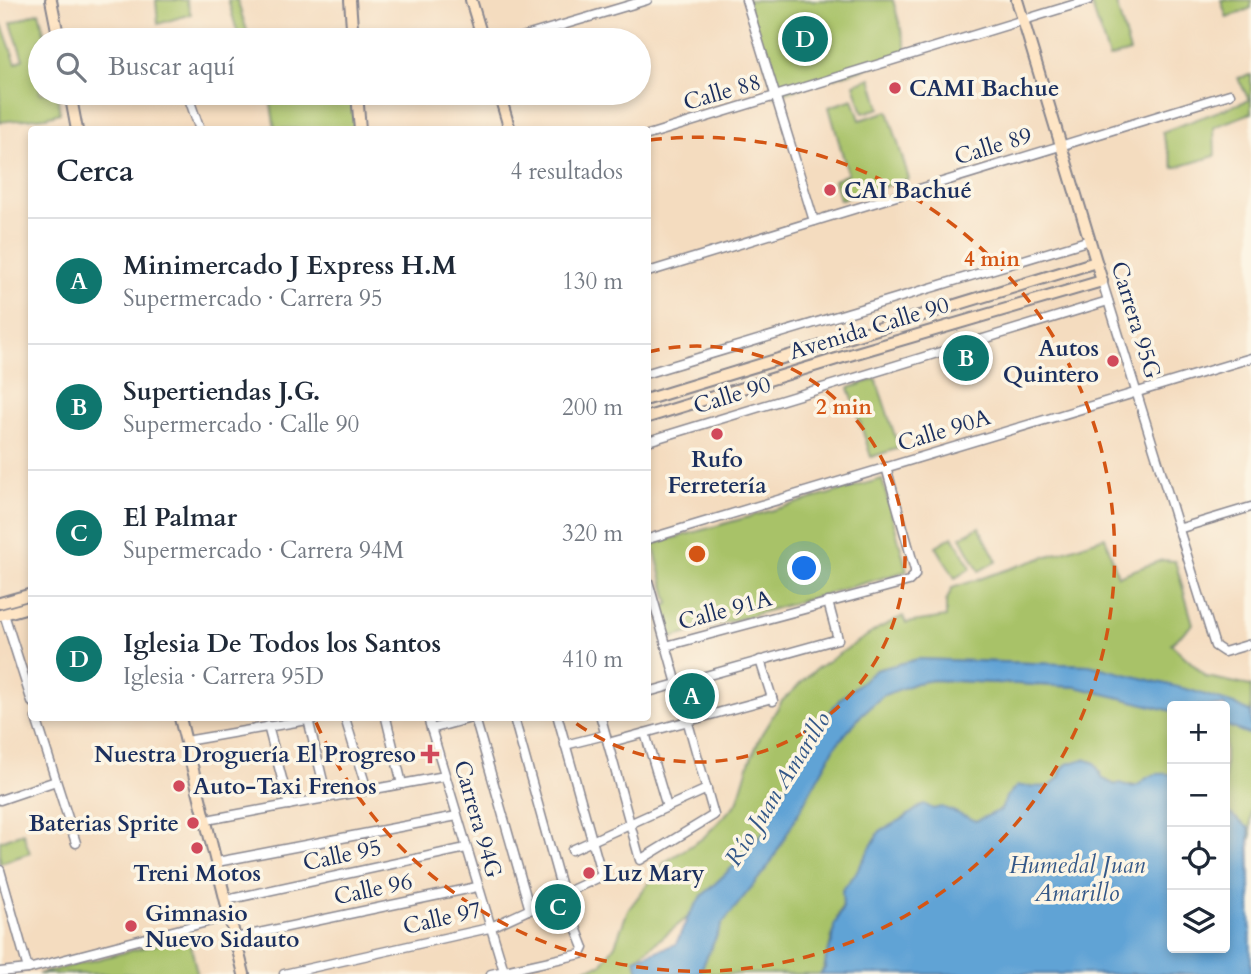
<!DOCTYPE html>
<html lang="es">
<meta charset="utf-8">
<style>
body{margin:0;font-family:Cardo,serif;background:#f6f6f7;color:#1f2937}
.controls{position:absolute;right:21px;bottom:21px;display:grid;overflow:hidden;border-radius:7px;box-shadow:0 4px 10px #0003}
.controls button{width:63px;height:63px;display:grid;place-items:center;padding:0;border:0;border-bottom:2px solid #e0e1e3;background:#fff;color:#1f2937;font:35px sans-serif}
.you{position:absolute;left:805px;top:569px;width:24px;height:24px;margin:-18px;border:5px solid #fff;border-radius:50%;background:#1a73e8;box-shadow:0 0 0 10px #1a73e833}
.badge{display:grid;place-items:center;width:46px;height:46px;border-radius:50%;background:#0f766e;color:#fff;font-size:23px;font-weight:700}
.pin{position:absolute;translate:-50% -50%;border:4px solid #fff;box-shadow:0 2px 7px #0006}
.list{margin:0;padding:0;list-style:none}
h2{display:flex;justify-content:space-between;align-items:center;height:91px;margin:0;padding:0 28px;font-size:30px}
h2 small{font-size:23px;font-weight:400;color:#747a83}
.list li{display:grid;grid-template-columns:46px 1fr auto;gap:21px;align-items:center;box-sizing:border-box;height:126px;padding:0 28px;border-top:2px solid #e0e1e3}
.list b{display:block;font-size:26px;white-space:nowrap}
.list p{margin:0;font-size:23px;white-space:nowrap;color:#747a83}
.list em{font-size:23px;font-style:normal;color:#747a83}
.icon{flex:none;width:38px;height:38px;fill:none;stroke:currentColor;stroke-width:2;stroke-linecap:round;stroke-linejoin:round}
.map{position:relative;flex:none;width:1251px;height:974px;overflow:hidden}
.search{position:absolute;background:#fff;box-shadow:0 4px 10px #0003;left:28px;top:28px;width:623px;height:77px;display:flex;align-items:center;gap:18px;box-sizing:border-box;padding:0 24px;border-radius:38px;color:#747a83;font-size:26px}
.panel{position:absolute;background:#fff;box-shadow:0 4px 10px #0003;left:28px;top:126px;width:623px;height:595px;border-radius:7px}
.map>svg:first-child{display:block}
.green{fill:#a8c268;stroke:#627863;stroke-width:2}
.water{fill:#61a3d5;stroke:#3e699a;stroke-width:2}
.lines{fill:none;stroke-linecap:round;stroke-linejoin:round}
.street-casing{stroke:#88868e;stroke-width:11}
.secondary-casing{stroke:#88868e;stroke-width:14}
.street{stroke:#fff;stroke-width:8}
.secondary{stroke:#fee5c5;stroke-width:10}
.ring{fill:none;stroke:#d45514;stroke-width:3.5;stroke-dasharray:12 9}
.poi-dot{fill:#d1495b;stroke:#fcf5e5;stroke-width:2.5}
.labels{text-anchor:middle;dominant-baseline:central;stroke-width:7;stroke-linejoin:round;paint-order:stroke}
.poi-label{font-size:23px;font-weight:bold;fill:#1b2f5e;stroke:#fcf5e5;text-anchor:start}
.street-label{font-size:23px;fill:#1b2f5e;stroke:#fcf5e5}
.water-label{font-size:24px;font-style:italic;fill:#345888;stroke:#fcf5e5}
.centre{fill:#d45514;stroke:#fcf5e5;stroke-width:3.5}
.ring-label{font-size:21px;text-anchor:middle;font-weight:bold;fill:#d45514;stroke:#fcf5e5;stroke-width:7;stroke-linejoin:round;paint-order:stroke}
</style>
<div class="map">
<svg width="1251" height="974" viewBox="0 0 1251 974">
<rect width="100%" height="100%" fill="#fcf5e5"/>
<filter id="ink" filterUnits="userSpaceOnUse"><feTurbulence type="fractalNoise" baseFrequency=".0143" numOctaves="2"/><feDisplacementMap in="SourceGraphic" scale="14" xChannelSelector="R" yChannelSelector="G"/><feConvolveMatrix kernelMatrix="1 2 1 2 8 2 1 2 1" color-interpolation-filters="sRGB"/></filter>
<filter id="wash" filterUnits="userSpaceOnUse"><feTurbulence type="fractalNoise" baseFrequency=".00686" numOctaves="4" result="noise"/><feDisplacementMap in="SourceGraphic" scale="28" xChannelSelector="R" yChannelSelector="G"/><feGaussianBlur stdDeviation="1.57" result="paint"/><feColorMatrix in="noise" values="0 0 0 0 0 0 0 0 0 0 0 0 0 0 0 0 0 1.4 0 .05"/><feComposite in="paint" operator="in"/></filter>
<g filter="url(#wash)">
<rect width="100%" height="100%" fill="#f4dcbf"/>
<g class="green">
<polygon points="156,0 186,0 191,14 158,24"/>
<polygon points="228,0 237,0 250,40 234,40 239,38"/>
<polygon points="747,0 893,0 908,55 775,96"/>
<polygon points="1090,0 1115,0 1130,52 1109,58"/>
<polygon points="1221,0 1251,0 1251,8 1227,18"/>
<polygon points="39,12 46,40 40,40 40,93 57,93 60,113 46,117 0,122 0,26 2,25 16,63 23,59 11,23"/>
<polygon points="1251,75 1251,113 1214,127 1215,156 1174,168 1162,132 1249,100 1238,78"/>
<polygon points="871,78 880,108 863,113 854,84"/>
<polygon points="284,93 351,93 355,129 275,129 270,98"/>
<polygon points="853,99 860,120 888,111 909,179 840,200 834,180 848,174 829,107"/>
<polygon points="876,379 899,448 871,457 849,388"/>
<polygon points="882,479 907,571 668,639 660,608 669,604 653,544"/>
<polygon points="979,527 997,561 979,571 961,537"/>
<polygon points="953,536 971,568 955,578 936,546"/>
<polygon points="1105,537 1118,576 1162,560 1175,561 1193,624 1171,644 1207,677 1251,686 1251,713 1233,704 1089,665 918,659 876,670 785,792 764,832 737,863 702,896 688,917 635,959 640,974 561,974 601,965 615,945 628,910 665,862 703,838 737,803 749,763 761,735 782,701 816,669 879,628 903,616 906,623 946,617 946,602 952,588"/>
<path d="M 933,680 L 1077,687 L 1172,711 L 1172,774 L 1155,775 L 1138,785 L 1115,785 L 1103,779 L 1095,763 C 1085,757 1070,762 1061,770 C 1058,806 1015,765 1001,810 L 976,821 L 961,816 L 953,811 L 933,809 L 922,805 L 901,820 L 880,831 L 854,876 L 842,890 L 844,902 L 837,918 L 839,921 C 829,931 830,963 820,974 L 699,974 L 722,924 L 770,864 L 836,745 L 862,714 L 884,695 L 916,683 Z"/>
<path d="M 1225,725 L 1251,735 L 1251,839 C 1249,825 1235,818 1225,810 Z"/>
<polygon points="23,833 30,853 0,863 0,841"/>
<polygon points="189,936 197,974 38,974 39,974"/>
</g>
<g class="water">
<polygon points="918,659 1089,665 1190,690 1234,704 1251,713 1251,735 1225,725 1225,706 1172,706 1172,711 1077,687 933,680 916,683 884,695 862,714 836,745 770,864 722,924 699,974 640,974 635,959 676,944 688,917 702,896 737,863 764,832 811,735 840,699 876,670"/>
<path d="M 1084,759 L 1095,763 L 1103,779 L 1115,785 L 1120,783 C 1141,793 1139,779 1153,775 C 1158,773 1167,774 1172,774 L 1172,948 L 1225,948 L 1225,810 L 1249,828 L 1251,974 L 820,974 L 825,968 L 826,957 L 833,940 L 834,926 L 843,907 L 842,890 L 854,876 L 880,831 L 903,819 L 924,804 L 933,809 L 942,807 L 976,821 L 1001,810 L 1006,797 L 1017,786 L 1050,787 L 1060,776 L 1061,770 L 1067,764 Z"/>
</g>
</g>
<g filter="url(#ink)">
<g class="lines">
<defs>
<g id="street">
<polyline points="746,0 814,221"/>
<polyline points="512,40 647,0"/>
<polyline points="187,93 200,130"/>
<polyline points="648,135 1089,0"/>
<polyline points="648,272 1230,94"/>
<polyline points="1102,281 1215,646 1224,652 1251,644"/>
<polyline points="648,373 1090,240"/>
<polyline points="648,441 1108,301"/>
<polyline points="1178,529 1251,507"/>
<polyline points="648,539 1251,358"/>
<polyline points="4,614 32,702"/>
<polyline points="666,646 909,581 915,575 915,570 886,467"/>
<polyline points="760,660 773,701"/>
<polyline points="648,692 838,639 828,602"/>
<polyline points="36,718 76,843"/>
<polyline points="345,718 367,790"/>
<polyline points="386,718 402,784"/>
<polyline points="428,718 504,971"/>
<polyline points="475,718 530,910"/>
<polyline points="601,718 640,860 714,815 648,581"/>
<polyline points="308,719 327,798"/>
<polyline points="268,726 289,805"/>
<polyline points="431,729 471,718"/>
<polyline points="645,733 667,807"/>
<polyline points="186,741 319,718"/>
<polyline points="608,743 772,698"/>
<polyline points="565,745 605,735"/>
<polyline points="0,800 56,781"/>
<polyline points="212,819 445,776"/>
<polyline points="572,850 707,789"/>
<polyline points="217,862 457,816"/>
<polyline points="0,870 28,969"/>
<polyline points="226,900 466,848"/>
<polyline points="235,938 477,887"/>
<polyline points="0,972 28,969 230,916"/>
<polyline points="284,974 489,928 602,876 558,718"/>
<polyline points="491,974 581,954 584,948 563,894 514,718"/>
</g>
<g id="secondary">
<polyline points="51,0 59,40"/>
<polyline points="350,0 353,40"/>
<polyline points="471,0 483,40"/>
<polyline points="70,93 77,130"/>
<polyline points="357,93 360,130"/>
<polyline points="499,93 510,130"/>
<polyline points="648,399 1096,262"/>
<polyline points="648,417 853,354 1102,281 1017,0"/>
<polyline points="0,603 32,594"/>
<polyline points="0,615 32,606"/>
<polyline points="180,718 244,974"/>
</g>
</defs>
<use href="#street" class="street-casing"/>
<use href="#secondary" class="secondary-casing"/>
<use href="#street" class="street"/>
<use href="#secondary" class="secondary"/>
</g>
</g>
<g class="ring">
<path d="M648 352A208 208 0 1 1 569 718"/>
<path d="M650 140A417 417 0 1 1 315 720"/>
</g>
<g class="poi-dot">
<circle cx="895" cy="88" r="7"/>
<circle cx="830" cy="190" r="7"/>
<circle cx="1113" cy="361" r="7"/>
<circle cx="717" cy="434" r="7"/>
<path d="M426.5 743.5h7v7h7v7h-7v7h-7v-7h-7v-7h7z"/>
<circle cx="179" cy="786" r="7"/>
<circle cx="193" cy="823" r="7"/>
<circle cx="197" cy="848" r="7"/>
<circle cx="589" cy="873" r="7"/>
<circle cx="131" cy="926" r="7"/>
</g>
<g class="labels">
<g class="poi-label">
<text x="909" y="88">CAMI Bachue</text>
<text x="844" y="190">CAI Bachué</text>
<text x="1099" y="348" text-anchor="end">Autos<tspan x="1099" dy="26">Quintero</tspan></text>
<text x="717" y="459" text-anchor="middle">Rufo<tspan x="717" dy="26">Ferretería</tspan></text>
<text x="416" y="754" text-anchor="end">Nuestra Droguería El Progreso</text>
<text x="193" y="786">Auto-Taxi Frenos</text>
<text x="179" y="823" text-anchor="end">Baterias Sprite</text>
<text x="197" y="873" text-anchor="middle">Treni Motos</text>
<text x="603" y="873">Luz Mary</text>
<text x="145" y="913">Gimnasio<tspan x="145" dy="26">Nuevo Sidauto</tspan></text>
</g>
<g class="street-label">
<text transform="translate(722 92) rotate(-16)">Calle 88</text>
<text transform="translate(993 146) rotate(-17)">Calle 89</text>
<text transform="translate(1136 320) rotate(73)">Carrera 95G</text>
<text transform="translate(869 328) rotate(-17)">Avenida Calle 90</text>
<text transform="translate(732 395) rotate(-17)">Calle 90</text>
<text transform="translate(944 430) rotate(-17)">Calle 90A</text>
<text transform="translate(725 610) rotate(-15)">Calle 91A</text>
<text transform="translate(478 819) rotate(74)">Carrera 94G</text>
<text transform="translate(342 855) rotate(-12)">Calle 95</text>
<text transform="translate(373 889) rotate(-12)">Calle 96</text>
<text transform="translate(442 918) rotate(-13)">Calle 97</text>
</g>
<g class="water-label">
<text transform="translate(778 789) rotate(-58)">Río Juan Amarillo</text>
<text x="1077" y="865">Humedal Juan<tspan x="1077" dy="28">Amarillo</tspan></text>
</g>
</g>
<circle cx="697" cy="554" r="10" class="centre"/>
<g class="ring-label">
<text x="992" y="266">4 min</text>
<text x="844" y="414">2 min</text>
</g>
</svg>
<div class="controls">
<button>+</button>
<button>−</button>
<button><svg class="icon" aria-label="locate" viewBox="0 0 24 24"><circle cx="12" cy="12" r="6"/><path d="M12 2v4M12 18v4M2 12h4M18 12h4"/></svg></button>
<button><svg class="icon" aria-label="layers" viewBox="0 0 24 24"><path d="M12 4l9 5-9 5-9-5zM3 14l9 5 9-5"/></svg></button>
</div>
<div class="you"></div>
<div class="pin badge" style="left:692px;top:696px">A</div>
<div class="pin badge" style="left:966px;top:358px">B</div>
<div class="pin badge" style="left:558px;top:907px">C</div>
<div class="pin badge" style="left:805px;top:39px">D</div>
<div class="search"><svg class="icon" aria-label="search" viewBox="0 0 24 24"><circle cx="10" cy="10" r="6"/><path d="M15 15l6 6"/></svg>Buscar aquí</div>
<section class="panel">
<h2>Cerca<small>4 resultados</small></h2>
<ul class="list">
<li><span class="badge">A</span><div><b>Minimercado J Express H.M</b><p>Supermercado · Carrera 95</p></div><em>130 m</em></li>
<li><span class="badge">B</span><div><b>Supertiendas J.G.</b><p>Supermercado · Calle 90</p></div><em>200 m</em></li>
<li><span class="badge">C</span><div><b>El Palmar</b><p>Supermercado · Carrera 94M</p></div><em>320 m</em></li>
<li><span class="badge">D</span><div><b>Iglesia De Todos los Santos</b><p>Iglesia · Carrera 95D</p></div><em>410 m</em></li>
</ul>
</section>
</div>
